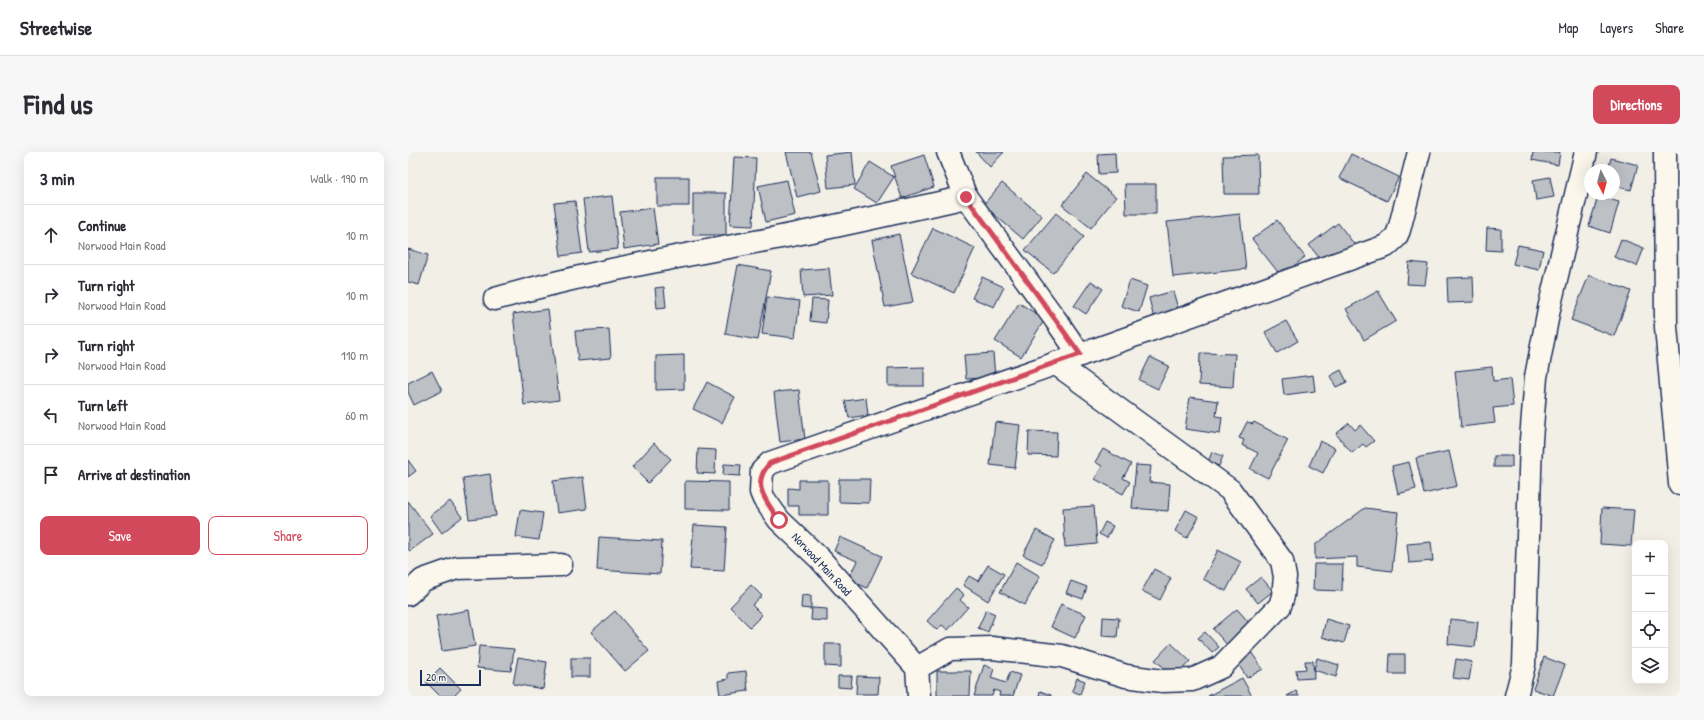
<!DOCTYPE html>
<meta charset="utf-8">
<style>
body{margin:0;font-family:"Patrick Hand",sans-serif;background:#f7f7f7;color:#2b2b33}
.controls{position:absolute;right:12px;bottom:12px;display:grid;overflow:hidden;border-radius:8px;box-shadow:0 4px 16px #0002}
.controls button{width:36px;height:36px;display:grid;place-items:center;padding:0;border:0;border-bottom:1px solid #e1e1e2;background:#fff;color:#2b2b33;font:20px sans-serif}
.compass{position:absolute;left:1176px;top:12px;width:36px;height:36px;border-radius:50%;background:#fff;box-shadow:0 4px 16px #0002;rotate:174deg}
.scale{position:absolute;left:12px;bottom:10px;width:61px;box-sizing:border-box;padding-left:4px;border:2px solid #1b2f5e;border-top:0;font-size:11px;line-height:14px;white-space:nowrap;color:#1b2f5e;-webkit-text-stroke:3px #fbf7ec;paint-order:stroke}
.stop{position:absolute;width:12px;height:12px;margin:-9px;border:3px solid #d1495b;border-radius:50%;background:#fff}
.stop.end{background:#d1495b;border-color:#fff;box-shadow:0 1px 4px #0008}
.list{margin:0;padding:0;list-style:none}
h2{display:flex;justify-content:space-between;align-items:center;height:52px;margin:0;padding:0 16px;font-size:17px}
h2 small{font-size:13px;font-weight:400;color:#7c7c81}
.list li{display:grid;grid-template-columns:26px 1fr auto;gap:12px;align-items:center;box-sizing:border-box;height:60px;padding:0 16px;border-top:1px solid #e1e1e2}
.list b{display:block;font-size:15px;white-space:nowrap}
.list p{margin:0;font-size:13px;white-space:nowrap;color:#7c7c81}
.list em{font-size:13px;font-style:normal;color:#7c7c81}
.actions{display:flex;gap:8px;padding:12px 16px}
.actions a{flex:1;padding:9px 0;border:1px solid #d1495b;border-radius:8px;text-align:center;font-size:14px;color:#d1495b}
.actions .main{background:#d1495b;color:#fff}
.icon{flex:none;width:22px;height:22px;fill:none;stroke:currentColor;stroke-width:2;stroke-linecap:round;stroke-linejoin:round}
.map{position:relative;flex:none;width:1272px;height:544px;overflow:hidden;border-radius:8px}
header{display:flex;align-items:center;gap:24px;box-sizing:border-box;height:56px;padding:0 20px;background:#fff;border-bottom:1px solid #e1e1e2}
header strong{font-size:19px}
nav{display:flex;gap:22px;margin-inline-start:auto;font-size:14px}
.intro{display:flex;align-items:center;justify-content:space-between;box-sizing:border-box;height:96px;padding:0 24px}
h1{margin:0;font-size:28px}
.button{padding:10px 18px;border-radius:8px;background:#d1495b;color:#fff;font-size:14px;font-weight:700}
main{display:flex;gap:24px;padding:0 24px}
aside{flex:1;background:#fff;border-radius:8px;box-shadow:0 4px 16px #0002}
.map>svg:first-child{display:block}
.building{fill:#bdc0c4;stroke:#1b2f5e}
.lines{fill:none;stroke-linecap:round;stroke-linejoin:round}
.street-casing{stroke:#1b2f5e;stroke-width:25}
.secondary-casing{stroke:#1b2f5e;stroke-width:25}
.street{stroke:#fbf7ec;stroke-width:22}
.secondary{stroke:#fbf7ec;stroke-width:22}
.route{stroke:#d1495b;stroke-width:5}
.labels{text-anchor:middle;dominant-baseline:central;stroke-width:3;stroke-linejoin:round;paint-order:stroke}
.street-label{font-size:12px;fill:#1b2f5e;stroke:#fbf7ec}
</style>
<header>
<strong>Streetwise</strong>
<nav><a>Map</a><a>Layers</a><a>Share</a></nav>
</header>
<div class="intro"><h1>Find us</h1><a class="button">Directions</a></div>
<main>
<aside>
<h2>3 min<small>Walk · 190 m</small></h2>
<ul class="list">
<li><svg class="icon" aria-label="ahead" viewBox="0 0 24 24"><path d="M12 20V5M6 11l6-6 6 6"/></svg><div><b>Continue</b><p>Norwood Main Road</p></div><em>10 m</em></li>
<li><svg class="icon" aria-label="right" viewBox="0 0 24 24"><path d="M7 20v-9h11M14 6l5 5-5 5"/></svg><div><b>Turn right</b><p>Norwood Main Road</p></div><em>10 m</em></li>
<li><svg class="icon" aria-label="right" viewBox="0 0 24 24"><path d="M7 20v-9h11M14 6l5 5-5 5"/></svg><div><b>Turn right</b><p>Norwood Main Road</p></div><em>110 m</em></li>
<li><svg class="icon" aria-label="left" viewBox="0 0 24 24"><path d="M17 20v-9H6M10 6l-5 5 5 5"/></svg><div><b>Turn left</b><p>Norwood Main Road</p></div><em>60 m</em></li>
<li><svg class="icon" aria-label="arrive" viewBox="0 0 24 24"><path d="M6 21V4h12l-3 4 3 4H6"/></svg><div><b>Arrive at destination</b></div></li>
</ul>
<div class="actions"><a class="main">Save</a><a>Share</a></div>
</aside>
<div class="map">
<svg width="1272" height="544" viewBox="0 0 1272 544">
<rect width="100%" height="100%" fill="#f2efe6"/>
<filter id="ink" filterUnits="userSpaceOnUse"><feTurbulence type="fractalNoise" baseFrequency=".025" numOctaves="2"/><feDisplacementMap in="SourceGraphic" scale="8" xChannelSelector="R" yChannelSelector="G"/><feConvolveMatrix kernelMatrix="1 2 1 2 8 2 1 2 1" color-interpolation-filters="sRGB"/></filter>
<g filter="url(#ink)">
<g class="building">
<polygon points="378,0 403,0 413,39 389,45"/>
<polygon points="444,0 447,33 420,36 417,3"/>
<polygon points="568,0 596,0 582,15"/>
<polygon points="1125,0 1152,0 1150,13 1124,8"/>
<polygon points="707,1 708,21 691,22 690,2"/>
<polygon points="943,2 991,25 979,49 931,26"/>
<polygon points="516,3 526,35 494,46 483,14"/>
<polygon points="850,3 851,42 816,42 815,4"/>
<polygon points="326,5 348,6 345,74 322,73"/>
<polygon points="1203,6 1230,13 1223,38 1206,34 1206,18 1200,18"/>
<polygon points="462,10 486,25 469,51 446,37"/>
<polygon points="679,22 708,45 683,76 654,53"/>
<rect x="249" y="25" width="32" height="29"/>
<polygon points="1142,25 1146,45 1128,48 1125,28"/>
<polygon points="379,28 387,63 358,70 350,34"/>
<polygon points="594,31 634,64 615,87 575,53"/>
<polygon points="717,32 748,32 748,62 718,62"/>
<rect x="285" y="41" width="33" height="42"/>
<polygon points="204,44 210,97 181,100 175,47"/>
<polygon points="1190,44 1211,50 1202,81 1181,74"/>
<polygon points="167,49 174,101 153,104 146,51"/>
<polygon points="245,56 250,92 216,97 212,60"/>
<polygon points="648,61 676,85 645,121 617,98"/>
<polygon points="832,62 838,117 765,125 759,70"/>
<polygon points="869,68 897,105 873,124 844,87"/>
<polygon points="930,71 946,92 917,113 901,93"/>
<polygon points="525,76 567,96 546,141 503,121"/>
<polygon points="1079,76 1093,77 1093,99 1078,98"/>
<polygon points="491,82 505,150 477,155 464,88"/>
<polygon points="1213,87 1236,96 1229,114 1206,105"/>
<polygon points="1110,93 1135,98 1131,118 1105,112"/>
<polygon points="0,97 20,103 11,133 0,130"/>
<polygon points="1001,110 1020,112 1017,133 999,132"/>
<polygon points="330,113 363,119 350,188 317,182"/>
<polygon points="421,116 424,143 395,145 393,118"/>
<polygon points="1181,123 1223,139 1206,184 1163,168"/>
<polygon points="574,125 596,135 586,155 564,146"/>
<polygon points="1065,125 1066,150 1040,151 1039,126"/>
<polygon points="722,128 739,134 731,160 713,154"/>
<polygon points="683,129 695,137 678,162 666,154"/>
<polygon points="256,135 258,155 249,156 247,136"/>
<polygon points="765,139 771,160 746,167 741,146"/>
<polygon points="970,139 988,169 956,188 938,157"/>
<polygon points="359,145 392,149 387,186 354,182"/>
<polygon points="404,147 420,148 418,171 402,169"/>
<polygon points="611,151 637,167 613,205 587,189"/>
<polygon points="140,157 151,248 116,253 105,162"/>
<polygon points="878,169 890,189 869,201 857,180"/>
<polygon points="201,177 203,206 170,209 167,179"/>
<polygon points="585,201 587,225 558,227 556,203"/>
<polygon points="792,201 827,202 825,235 791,233"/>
<polygon points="276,203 276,237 248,238 248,204"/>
<polygon points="742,205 761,214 750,237 731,228"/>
<polygon points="516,215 516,234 480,234 480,216"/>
<polygon points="1084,215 1085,229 1102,227 1105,254 1085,256 1087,271 1053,275 1047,219"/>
<polygon points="933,218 939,230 928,235 922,224"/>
<polygon points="24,219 34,239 6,253 0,240 0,231"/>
<polygon points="905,223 907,239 876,243 874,227"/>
<polygon points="299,230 327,245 314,271 285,257"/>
<polygon points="391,238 397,287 372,290 366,240"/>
<polygon points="782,245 810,249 808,264 814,265 812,282 777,277"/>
<polygon points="458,246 460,263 441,266 437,249"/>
<polygon points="587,270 612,273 607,316 582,313"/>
<polygon points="839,270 845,272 846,270 880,288 860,326 842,317 850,301 834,293 836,288 831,286"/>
<polygon points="941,271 947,278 952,273 966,289 958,295 955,292 944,301 928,282"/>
<polygon points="621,279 649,280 648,304 620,303"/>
<polygon points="912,289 927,296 915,321 901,314"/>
<polygon points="246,291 263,307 240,331 224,315"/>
<polygon points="290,297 308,298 307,322 289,321"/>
<polygon points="695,297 723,312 715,326 722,330 715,342 687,327 694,314 687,310"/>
<polygon points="1041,299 1049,334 1016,342 1008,306"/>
<polygon points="804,300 815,304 811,314 800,310"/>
<rect x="1086" y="304" width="18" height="11"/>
<polygon points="0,308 8,319 0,325"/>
<polygon points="1001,310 1008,337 990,342 984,314"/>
<polygon points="316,312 333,313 332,324 315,323"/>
<polygon points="728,313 743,314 741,330 762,332 760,359 724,356"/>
<polygon points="82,322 88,364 61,367 55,326"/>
<polygon points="175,325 179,357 149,361 145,329"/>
<polygon points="431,327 462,327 461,351 431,350"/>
<polygon points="391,328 420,328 420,363 391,363 391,354 380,354 380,336 391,337"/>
<polygon points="277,329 321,330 321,358 277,357"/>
<polygon points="0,349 25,382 2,399 0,397"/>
<polygon points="42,349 54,365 34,381 22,364"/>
<polygon points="686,354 689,392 657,395 655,356"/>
<polygon points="957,356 990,360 984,419 949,415 949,405 907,407 907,393"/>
<polygon points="1194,356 1226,358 1223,394 1192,392"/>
<polygon points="112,358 135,361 131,388 108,385"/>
<polygon points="778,358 791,365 779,386 767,379"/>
<polygon points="697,370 705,374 699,386 691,382"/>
<polygon points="286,373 319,375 316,419 282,417"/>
<polygon points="628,378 647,388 634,412 615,403"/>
<polygon points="191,385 254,389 252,422 189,418"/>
<polygon points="432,385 474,404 459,436 440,427 449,409 426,399"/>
<polygon points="1023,390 1025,409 1001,411 999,392"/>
<polygon points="810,398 833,410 818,439 795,427"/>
<polygon points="608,410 632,424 617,453 592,440"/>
<polygon points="906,412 935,412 934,439 905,438"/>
<polygon points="580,413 596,422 580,449 555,433 561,424 570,429"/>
<polygon points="746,417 763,426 752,448 734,439"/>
<polygon points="853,425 865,439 850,451 838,437"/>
<polygon points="663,429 679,435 675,447 658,441"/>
<polygon points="343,433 354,444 344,453 354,463 342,475 322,455"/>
<polygon points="548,436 556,443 552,448 560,455 540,478 534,473 529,478 519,469"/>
<polygon points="394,443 403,444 403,457 393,456"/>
<polygon points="653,452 678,463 667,486 643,475"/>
<polygon points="404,456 419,457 419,469 403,468"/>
<polygon points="829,457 846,476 822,496 805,477"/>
<polygon points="61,458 67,494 34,499 28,464"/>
<polygon points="578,458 587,462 580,480 570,476"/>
<polygon points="207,459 241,499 217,519 183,480"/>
<polygon points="695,465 711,466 709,485 694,484"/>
<polygon points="918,467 941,474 936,491 914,485"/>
<polygon points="1042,467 1070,470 1067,495 1040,492"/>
<polygon points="797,480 811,495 804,501 790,486"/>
<polygon points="763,491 782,509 767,525 747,508"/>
<polygon points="417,492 433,492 433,515 417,514"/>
<polygon points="71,494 106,497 103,519 69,516"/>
<polygon points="843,500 855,517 839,526 829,510"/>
<polygon points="982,502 997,502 997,522 981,522"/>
<polygon points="110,505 139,510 135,537 105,532"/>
<polygon points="1136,505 1157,513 1145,544 1125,537"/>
<rect x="163" y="506" width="19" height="19"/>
<polygon points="909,506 931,513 928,525 906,518"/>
<polygon points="1048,507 1064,510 1061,528 1045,526"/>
<polygon points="897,509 905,509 906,526 889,527 888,518 898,517"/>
<polygon points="576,513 586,517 583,526 598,531 602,520 612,523 605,544 591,544 592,540 586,538 584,544 566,544"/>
<polygon points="32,516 53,537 46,544 32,544 18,530"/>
<polygon points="338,519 340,539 312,543 310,529 320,527 320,521"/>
<polygon points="529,519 563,519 562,544 529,544"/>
<polygon points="430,524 444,524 443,536 430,535"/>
<polygon points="449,524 471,525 470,542 448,542"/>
<polygon points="669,526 677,529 672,542 664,539"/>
<polygon points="834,526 844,544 800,544"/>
<polygon points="632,539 643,543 643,544 631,544"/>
<polygon points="888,539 891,544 879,544"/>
</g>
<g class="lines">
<defs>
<g id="street">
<path d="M 87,147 C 180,120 274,104 368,86 C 432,74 495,59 558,45"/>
<polyline points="672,203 978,94 988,85 991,78 1011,0"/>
<polyline points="0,442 15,428 49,416 153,413"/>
<polyline points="509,516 542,497 584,496 654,504 718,524 754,529 784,528 813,515 872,454 875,444 877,425 874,409 822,338 647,211"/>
<polyline points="511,544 509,516 412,407 371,368 356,347 353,340 354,319 362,311 672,203 647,167 558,45 540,0"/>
<polyline points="1108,544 1116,513 1123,288 1128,225 1141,157 1178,0"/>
</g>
<polyline id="secondary" points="1257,0 1258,175 1272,332"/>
</defs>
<use href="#street" class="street-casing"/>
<use href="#secondary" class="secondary-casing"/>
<use href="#street" class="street"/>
<use href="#secondary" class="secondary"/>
</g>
</g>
<g class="lines" filter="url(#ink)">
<path class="route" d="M 371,368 C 358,349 342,332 362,311 L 672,202 L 647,167 L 558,45"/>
</g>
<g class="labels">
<g class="street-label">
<text transform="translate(414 412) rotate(47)">Norwood Main Road</text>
</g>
</g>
</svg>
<div class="controls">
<button>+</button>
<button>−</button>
<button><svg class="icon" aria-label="locate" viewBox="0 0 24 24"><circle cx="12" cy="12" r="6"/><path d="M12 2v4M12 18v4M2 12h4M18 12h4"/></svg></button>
<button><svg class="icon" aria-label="layers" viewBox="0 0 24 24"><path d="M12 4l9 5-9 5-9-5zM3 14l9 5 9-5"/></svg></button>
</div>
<svg class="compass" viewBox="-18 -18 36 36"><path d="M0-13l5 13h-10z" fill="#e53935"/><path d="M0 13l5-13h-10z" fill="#7c7c81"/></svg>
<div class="scale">20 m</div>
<div class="stop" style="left:371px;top:368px"></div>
<div class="stop end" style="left:558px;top:45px"></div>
</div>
</main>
